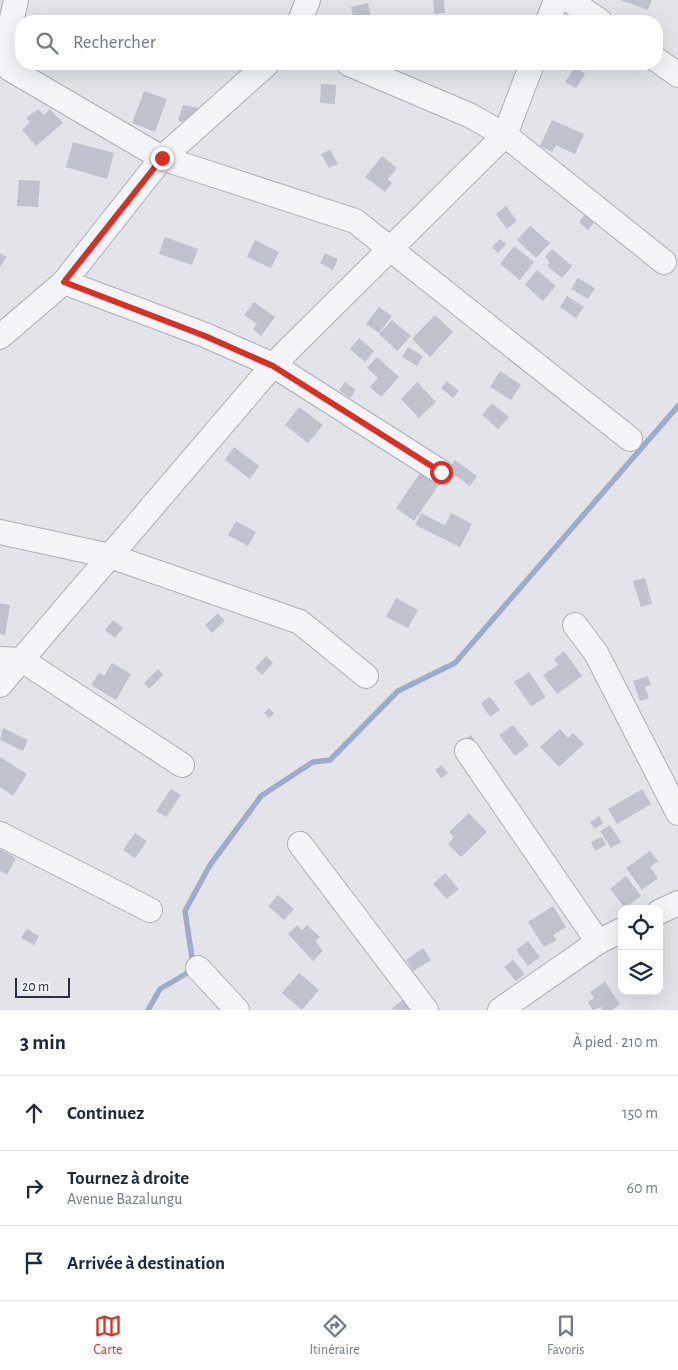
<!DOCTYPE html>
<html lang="fr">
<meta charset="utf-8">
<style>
body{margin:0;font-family:"Alegreya Sans",sans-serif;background:#f2f2f3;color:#1f2937}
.controls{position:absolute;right:15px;bottom:15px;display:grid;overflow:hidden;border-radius:10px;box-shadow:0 5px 20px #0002}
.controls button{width:45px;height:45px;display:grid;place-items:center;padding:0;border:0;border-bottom:1px solid #e0e1e3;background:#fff;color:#1f2937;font:25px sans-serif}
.scale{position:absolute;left:15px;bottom:12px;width:55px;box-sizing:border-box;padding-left:5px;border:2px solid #2a2f42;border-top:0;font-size:14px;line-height:18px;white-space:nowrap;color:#2a2f42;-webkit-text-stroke:4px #f1f3f7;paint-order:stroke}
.stop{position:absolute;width:15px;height:15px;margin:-11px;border:4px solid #d93025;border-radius:50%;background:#fff}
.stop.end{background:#d93025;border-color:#fff;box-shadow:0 1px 5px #0008}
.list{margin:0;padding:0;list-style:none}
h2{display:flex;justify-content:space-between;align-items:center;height:65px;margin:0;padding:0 20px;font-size:21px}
h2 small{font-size:16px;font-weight:400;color:#747a83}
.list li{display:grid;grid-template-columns:32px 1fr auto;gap:15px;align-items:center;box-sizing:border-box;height:75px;padding:0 20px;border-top:1px solid #e0e1e3}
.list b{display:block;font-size:19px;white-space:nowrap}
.list p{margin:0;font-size:16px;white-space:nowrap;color:#747a83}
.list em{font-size:16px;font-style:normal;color:#747a83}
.icon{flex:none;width:28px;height:28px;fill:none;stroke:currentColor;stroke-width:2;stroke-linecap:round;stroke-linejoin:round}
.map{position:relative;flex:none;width:678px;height:1010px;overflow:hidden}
.search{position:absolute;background:#fff;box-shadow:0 5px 20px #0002;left:15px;right:15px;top:15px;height:55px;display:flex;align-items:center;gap:12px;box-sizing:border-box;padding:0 18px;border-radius:20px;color:#747a83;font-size:19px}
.sheet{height:290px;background:#fff}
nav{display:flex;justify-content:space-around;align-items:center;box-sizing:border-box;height:70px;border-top:1px solid #e0e1e3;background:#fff;font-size:14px;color:#747a83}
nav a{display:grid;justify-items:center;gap:2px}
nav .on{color:#d93025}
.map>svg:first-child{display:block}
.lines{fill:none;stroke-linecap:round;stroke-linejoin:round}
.stream{stroke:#9dacca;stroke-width:5.5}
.building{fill:#bfc2cd}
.minor-casing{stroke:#abaeb8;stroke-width:26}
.minor{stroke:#f4f5f8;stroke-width:24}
.route{stroke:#d93025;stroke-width:6}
</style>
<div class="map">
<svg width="678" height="1010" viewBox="0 0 678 1010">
<rect width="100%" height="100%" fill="#e2e4ea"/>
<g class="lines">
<polyline class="stream" points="148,1010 160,989 189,972 192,958 185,911 210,865 261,796 313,762 330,760 398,691 455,663 678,406"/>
</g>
<g class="building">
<polygon points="433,0 444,0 445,13 434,14"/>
<polygon points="620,0 652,0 648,10"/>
<polygon points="368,3 372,21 354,21 351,7"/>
<polygon points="373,64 392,64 390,70"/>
<polygon points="575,67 585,74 576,88 565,82"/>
<polygon points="321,84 336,85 335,104 320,103"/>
<polygon points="144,91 167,99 155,132 132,123"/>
<polygon points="183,105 200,108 197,125 178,121"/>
<polygon points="38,109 44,115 50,109 63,123 36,146 22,130 30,122 26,118"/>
<polygon points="552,120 584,134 575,154 556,145 552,152 540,146"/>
<polygon points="73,142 114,153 107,179 66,167"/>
<polygon points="330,150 338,164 329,168 321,154"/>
<polygon points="382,156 397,168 388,179 392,183 385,192 365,177"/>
<polygon points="19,180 40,181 38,207 17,206"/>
<polygon points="506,206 517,221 507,229 496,214"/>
<polygon points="585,214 594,222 588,230 579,222"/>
<polygon points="530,226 550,243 536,258 517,240"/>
<polygon points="165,237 198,249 192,265 159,254"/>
<polygon points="500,239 506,244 498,253 492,247"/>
<polygon points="255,240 279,252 271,268 247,257"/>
<polygon points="514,246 534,262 520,280 500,264"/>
<polygon points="552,249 572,266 562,278 547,266 550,262 545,257"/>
<polygon points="0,253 7,257 0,267"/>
<polygon points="325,253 338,259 333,270 320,263"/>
<polygon points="537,270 556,286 543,301 525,285"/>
<polygon points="578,278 595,288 588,299 571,289"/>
<polygon points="567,296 584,307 576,318 560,307"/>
<polygon points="254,302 275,317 261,336 253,329 257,324 244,315"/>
<polygon points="379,307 392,316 379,333 366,324"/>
<polygon points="435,315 453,332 430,357 412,339"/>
<polygon points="392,320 411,336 397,351 379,334"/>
<polygon points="359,338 374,351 365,362 350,349"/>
<polygon points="408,347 423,356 417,366 402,357"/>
<polygon points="377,357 399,377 381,397 370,387 378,378 367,368"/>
<polygon points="500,371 521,385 511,400 490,387"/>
<polygon points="447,381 459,391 453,398 441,388"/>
<polygon points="345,382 356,390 350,398 339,390"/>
<polygon points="417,382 436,402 419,418 401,399"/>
<polygon points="492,403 509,417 498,429 482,415"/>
<polygon points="299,407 323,425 308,443 285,425"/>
<polygon points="234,447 259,466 250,479 225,460"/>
<polygon points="455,460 477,476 470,486 448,470"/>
<polygon points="423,469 441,482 414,521 396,508"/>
<polygon points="421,513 445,525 451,513 472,524 460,547 415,525"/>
<polygon points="236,521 256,532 248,546 228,535"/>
<polygon points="645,578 652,604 641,607 633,581"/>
<polygon points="396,598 418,610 408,628 386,617"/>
<polygon points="0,603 10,605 5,635 0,634"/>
<polygon points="218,613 225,621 212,633 205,625"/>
<polygon points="113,620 123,628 115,638 105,630"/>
<polygon points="564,651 582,676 557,694 543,675 558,665 554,659"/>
<polygon points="266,656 273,663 262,675 255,668"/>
<polygon points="112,663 131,674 116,700 91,685 99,673 104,676"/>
<polygon points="158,669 163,675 149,689 144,683"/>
<polygon points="529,672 546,697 531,706 514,682"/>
<polygon points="648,676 651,685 645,687 649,698 640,701 633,681"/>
<polygon points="490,697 500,710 490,717 481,703"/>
<polygon points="269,708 274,713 270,718 264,713"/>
<polygon points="513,725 529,745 515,756 499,735"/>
<polygon points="3,728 28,740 23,751 0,740"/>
<polygon points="560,729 568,738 573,733 584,744 559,767 540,747"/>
<polygon points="471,735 480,749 473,755 463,742"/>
<polygon points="0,757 27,774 13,796 0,787"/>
<polygon points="441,765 448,773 441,778 435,770"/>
<polygon points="171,789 181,795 166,817 156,811"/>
<polygon points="642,789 651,804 617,824 608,809"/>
<polygon points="469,813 487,832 461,857 448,844 454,837 449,832"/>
<polygon points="599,816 603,823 595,829 590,823"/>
<polygon points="610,825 621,842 611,848 600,831"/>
<polygon points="135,833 147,841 135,858 123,850"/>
<polygon points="602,837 606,845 595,851 591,842"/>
<polygon points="0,849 16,858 7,875 0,871"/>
<polygon points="650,851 658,861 650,867 658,878 642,890 626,868"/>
<polygon points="445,873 459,889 447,899 433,884"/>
<polygon points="626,876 641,896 625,908 610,889"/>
<polygon points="278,895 294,909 284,920 268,906"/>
<polygon points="553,906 566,927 553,935 557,940 544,947 528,922"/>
<polygon points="297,925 302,930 307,925 320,937 315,941 323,951 313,961 288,934"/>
<polygon points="27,929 39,936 34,945 21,938"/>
<polygon points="528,941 540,957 528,966 516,950"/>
<polygon points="423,948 431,960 413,971 406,960"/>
<polygon points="513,960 525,974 516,981 504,967"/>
<polygon points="299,973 319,990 302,1010 282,993"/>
<polygon points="605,982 620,1004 612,1010 602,1010 601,1007 593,1010 588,1002 594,998 590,992"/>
<polygon points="404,999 419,1010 394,1010 392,1008"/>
</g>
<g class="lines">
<defs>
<g id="minor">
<polyline points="16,0 4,54 10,69 162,158 355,221 630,439"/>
<polyline points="569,0 600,21"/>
<polyline points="300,21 308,0"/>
<polyline points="548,21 556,0"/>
<polyline points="657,60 678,75"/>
<polyline points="349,64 469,115 505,135 664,262"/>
<polyline points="64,282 205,335 273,365 441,472"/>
<polyline points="0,337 64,282 162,158 267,64"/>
<polyline points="0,532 110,556 300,622 366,676"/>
<polyline points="575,625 596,653 678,813"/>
<polyline points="0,659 22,660 182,765"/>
<polyline points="0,685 273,365 505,135 532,64"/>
<polyline points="467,751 598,942"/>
<polyline points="0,834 150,910"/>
<polyline points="300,844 426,1010"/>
<polyline points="659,912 678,903"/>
<polyline points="198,968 237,1010"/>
<polyline points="500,1010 598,942 622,930"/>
</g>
</defs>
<use href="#minor" class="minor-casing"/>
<use href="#minor" class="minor"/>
</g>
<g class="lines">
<polyline class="route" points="162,158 64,282 205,336 273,366 441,472"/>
</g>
</svg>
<div class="controls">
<button><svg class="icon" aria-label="locate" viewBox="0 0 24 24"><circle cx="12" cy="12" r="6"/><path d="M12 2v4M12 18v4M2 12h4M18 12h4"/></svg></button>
<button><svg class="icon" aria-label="layers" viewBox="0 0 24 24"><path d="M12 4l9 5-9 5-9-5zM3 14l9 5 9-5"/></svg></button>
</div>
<div class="scale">20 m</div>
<div class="stop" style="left:441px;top:472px"></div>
<div class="stop end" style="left:162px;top:158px"></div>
<div class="search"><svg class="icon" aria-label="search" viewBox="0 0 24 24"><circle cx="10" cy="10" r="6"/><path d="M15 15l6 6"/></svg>Rechercher</div>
</div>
<section class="sheet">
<h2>3 min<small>À pied · 210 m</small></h2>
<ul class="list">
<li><svg class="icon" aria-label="ahead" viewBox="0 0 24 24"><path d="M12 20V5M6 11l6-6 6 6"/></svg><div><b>Continuez</b></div><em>150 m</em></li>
<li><svg class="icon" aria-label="right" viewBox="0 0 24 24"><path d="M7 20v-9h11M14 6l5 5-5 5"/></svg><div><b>Tournez à droite</b><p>Avenue Bazalungu</p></div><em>60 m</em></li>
<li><svg class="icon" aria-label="arrive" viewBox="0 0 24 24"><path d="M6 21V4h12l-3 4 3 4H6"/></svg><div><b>Arrivée à destination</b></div></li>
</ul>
</section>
<nav>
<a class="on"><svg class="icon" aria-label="map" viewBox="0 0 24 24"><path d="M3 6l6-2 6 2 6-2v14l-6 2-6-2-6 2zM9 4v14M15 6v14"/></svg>Carte</a>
<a><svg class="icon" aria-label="directions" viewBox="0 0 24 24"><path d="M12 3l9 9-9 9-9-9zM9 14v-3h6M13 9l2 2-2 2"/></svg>Itinéraire</a>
<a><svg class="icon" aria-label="saved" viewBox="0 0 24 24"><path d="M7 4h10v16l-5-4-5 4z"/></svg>Favoris</a>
</nav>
